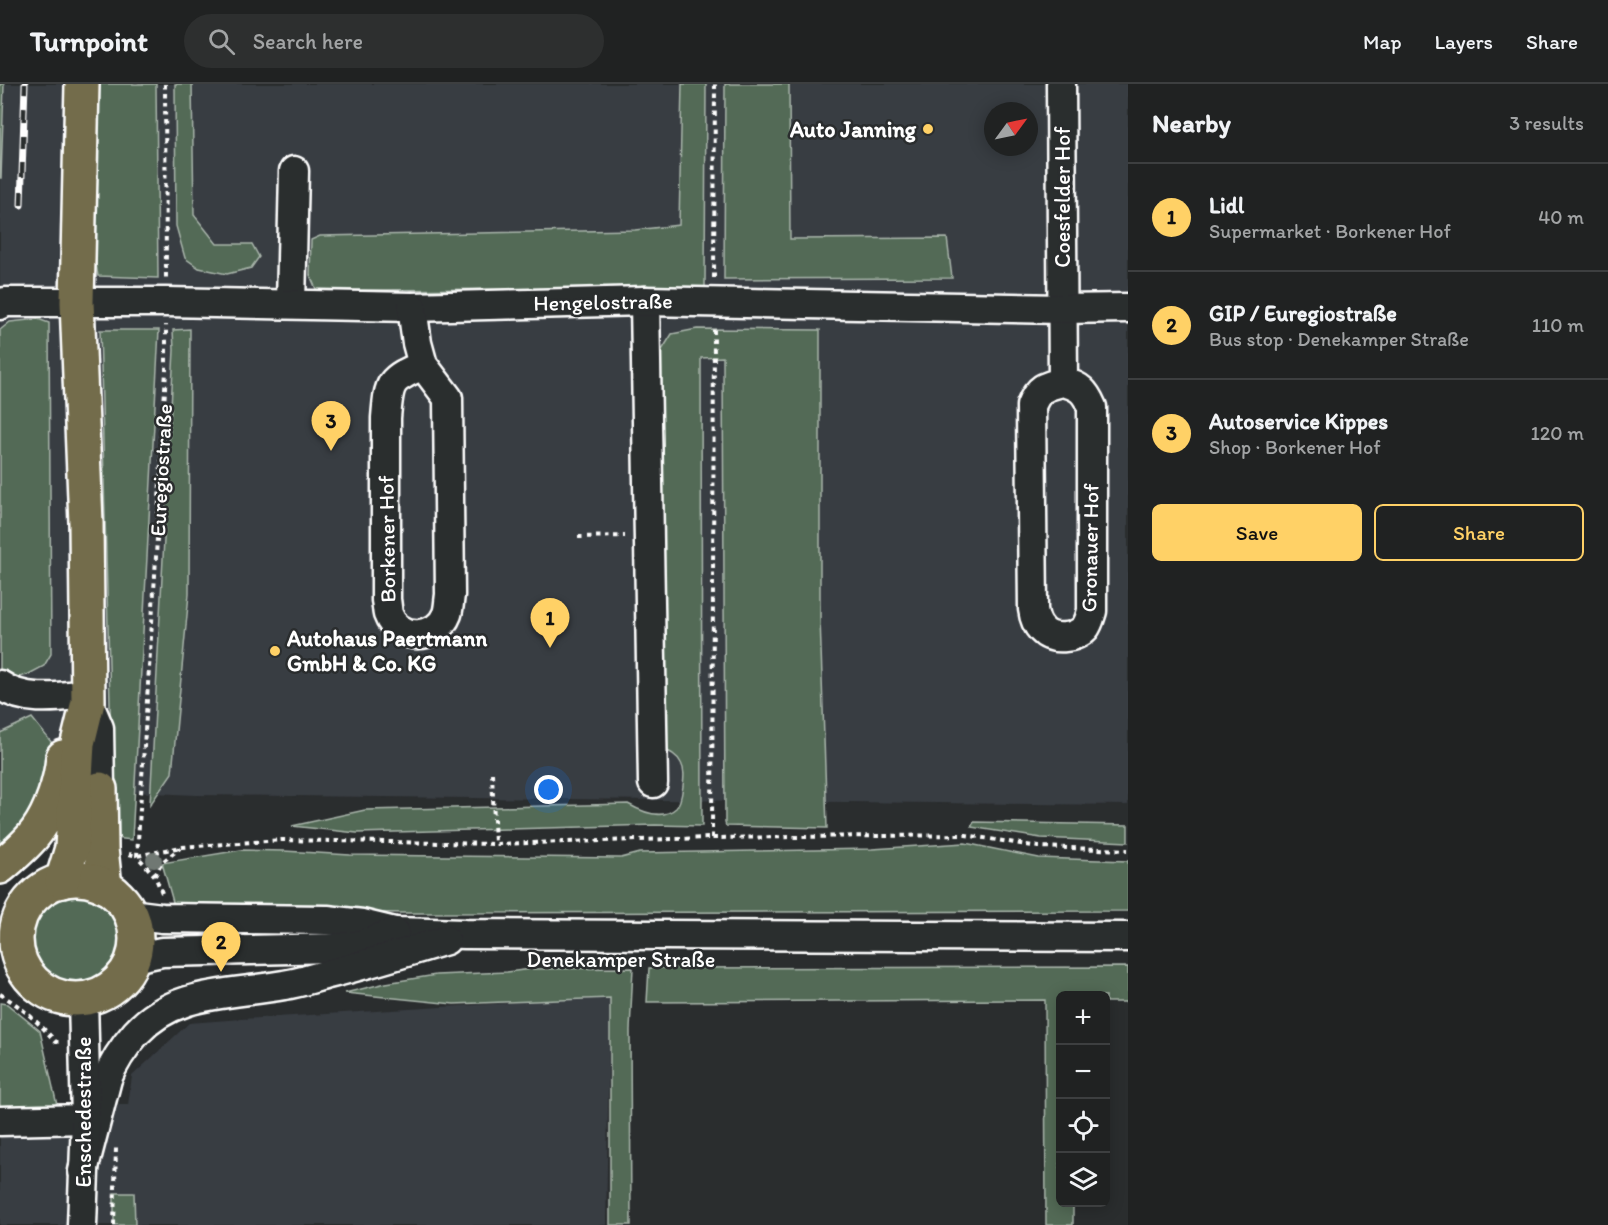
<!DOCTYPE html>
<meta charset="utf-8">
<style>
body{margin:0;font-family:Itim,sans-serif;background:#2d2f2f;color:#f1f3f6}
.controls{position:absolute;right:18px;bottom:18px;display:grid;overflow:hidden;border-radius:9px;box-shadow:0 3px 15px #0003}
.controls button{width:54px;height:54px;display:grid;place-items:center;padding:0;border:0;border-bottom:2px solid #3d3f40;background:#202222;color:#f1f3f6;font:30px sans-serif}
.compass{position:absolute;left:984px;top:18px;width:54px;height:54px;border-radius:50%;background:#202222;box-shadow:0 3px 15px #0003;rotate:57deg}
.you{position:absolute;left:549px;top:706px;width:21px;height:21px;margin:-15px;border:4px solid #fff;border-radius:50%;background:#1a73e8;box-shadow:0 0 0 9px #1a73e833}
.badge{display:grid;place-items:center;width:39px;height:39px;border-radius:50%;background:#ffd166;color:#111;font-size:20px;font-weight:700}
.pin{position:absolute;translate:-50% -50px;filter:drop-shadow(0 2px 3px #0008)}
.pin::after{content:'';position:absolute;top:32px;width:21px;height:18px;background:inherit;clip-path:polygon(0 0,100% 0,50% 100%)}
.list{margin:0;padding:0;list-style:none}
h2{display:flex;justify-content:space-between;align-items:center;height:78px;margin:0;padding:0 24px;font-size:26px}
h2 small{font-size:20px;font-weight:400;color:#a2a4a5}
.list li{display:grid;grid-template-columns:39px 1fr auto;gap:18px;align-items:center;box-sizing:border-box;height:108px;padding:0 24px;border-top:2px solid #3d3f40}
.list b{display:block;font-size:22px;white-space:nowrap}
.list p{margin:0;font-size:20px;white-space:nowrap;color:#a2a4a5}
.list em{font-size:20px;font-style:normal;color:#a2a4a5}
.actions{display:flex;gap:12px;padding:18px 24px}
.actions a{flex:1;padding:14px 0;border:2px solid #ffd166;border-radius:9px;text-align:center;font-size:21px;color:#ffd166}
.actions .main{background:#ffd166;color:#111}
.icon{flex:none;width:33px;height:33px;fill:none;stroke:currentColor;stroke-width:2;stroke-linecap:round;stroke-linejoin:round}
.map{position:relative;flex:none;width:1128px;height:1141px;overflow:hidden}
header{display:flex;align-items:center;gap:36px;box-sizing:border-box;height:84px;padding:0 30px;background:#202222;border-bottom:2px solid #3d3f40}
header strong{font-size:28px}
nav{display:flex;gap:33px;margin-inline-start:auto;font-size:21px}
.search{width:420px;height:54px;background:#2d2f2f;display:flex;align-items:center;gap:15px;box-sizing:border-box;padding:0 21px;border-radius:33px;color:#a2a4a5;font-size:22px}
main{display:flex}
aside{flex:1;background:#202222}
.map>svg:first-child{display:block}
.built{fill:#383c42;fill-rule:evenodd}
.green{fill:#536b57;stroke:#a9b5ab;stroke-width:1.5}
.lines{fill:none;stroke-linecap:round;stroke-linejoin:round}
.minor-casing{stroke:#fff;stroke-width:33}
.major-casing{stroke:#fff;stroke-width:38}
.path{stroke:#fff;stroke-width:4;stroke-dasharray:4.5 4.5;stroke-linecap:butt}
.minor{stroke:#2a2d2e;stroke-width:28}
.major{stroke:#736c4b;stroke-width:33}
.rail-casing{stroke:#fff;stroke-width:7}
.rail{stroke:#2a2d2e;stroke-width:4.5;stroke-dasharray:14;stroke-linecap:butt}
.tree{fill:#707873}
.poi-dot{fill:#ffd166;stroke:#2a2d2e;stroke-width:2}
.labels{text-anchor:middle;dominant-baseline:central;stroke-width:5;stroke-linejoin:round;paint-order:stroke}
.poi-label{font-size:22px;font-weight:bold;fill:#fff;stroke:#2a2d2e;text-anchor:end}
.street-label{font-size:22px;fill:#fff;stroke:#2a2d2e}
</style>
<header>
<strong>Turnpoint</strong>
<div class="search"><svg class="icon" aria-label="search" viewBox="0 0 24 24"><circle cx="10" cy="10" r="6"/><path d="M15 15l6 6"/></svg>Search here</div>
<nav><a>Map</a><a>Layers</a><a>Share</a></nav>
</header>
<main>
<div class="map">
<svg width="1128" height="1141" viewBox="0 0 1128 1141">
<rect width="100%" height="100%" fill="#2a2d2e"/>
<filter id="ink" filterUnits="userSpaceOnUse"><feTurbulence type="fractalNoise" baseFrequency=".0167" numOctaves="2"/><feDisplacementMap in="SourceGraphic" scale="12" xChannelSelector="R" yChannelSelector="G"/><feConvolveMatrix kernelMatrix="1 2 1 2 8 2 1 2 1" color-interpolation-filters="sRGB"/></filter>
<g filter="url(#ink)">
<g class="built">
<path d="M 0,0 L 1128,0 L 1128,721 L 196,711 L 109,707 L 0,685 ZM 993,27 L 1029,27 L 1029,63 L 993,63 Z"/>
<polygon points="610,913 606,1141 0,1141 0,1023 57,1021 128,1021 132,992 189,939 241,935"/>
</g>
<g class="green">
<polygon points="0,0 4,0 1,94 0,94"/>
<polygon points="95,0 156,0 158,194 98,192 96,180"/>
<polygon points="175,0 192,0 194,131 217,160 252,160 259,173 251,184 227,190 199,184 185,174 176,142"/>
<polygon points="682,0 706,0 705,204 359,206 316,205 310,191 311,156 320,152 635,146 679,141"/>
<polygon points="725,0 789,0 790,155 947,154 952,194 724,195"/>
<polygon points="38,235 49,239 51,570 44,582 27,591 16,594 3,590 0,584 0,246 10,238"/>
<polygon points="190,245 189,510 172,689 150,721 174,266 173,246"/>
<path d="M 697,245 L 820,246 L 820,534 L 827,744 L 726,742 L 725,739 L 723,273 L 701,274 L 702,742 L 655,741 L 357,749 L 292,742 L 365,726 L 628,720 C 642,728 662,737 676,724 C 681,719 682,709 683,702 C 684,694 685,686 681,679 C 677,671 670,668 663,665 L 657,274 L 672,250 Z"/>
<polygon points="100,246 159,246 132,756 115,754 113,731"/>
<polygon points="32,634 60,669 26,747 0,764 0,649"/>
<polygon points="974,738 1128,741 1128,758 1041,754 971,743"/>
<polygon points="965,759 1039,774 1128,777 1128,827 402,829 175,825 162,779 241,766 284,767 350,771 621,774 640,769 872,765"/>
<circle cx="75" cy="857" r="46"/>
<polygon points="1128,883 1128,918 1106,918 1106,912 1060,912 1060,1118 1073,1119 1073,1141 1046,1141 1045,916 647,918 649,884"/>
<polygon points="633,884 630,946 631,1141 610,1141 610,914 454,920 345,909 386,899 436,891 507,888 532,885"/>
<polygon points="0,919 7,920 40,947 57,1021 0,1023"/>
<polygon points="114,1109 134,1109 135,1141 114,1141"/>
</g>
<g class="lines">
<defs>
<g id="minor">
<path d="M 1061,0 L 1063,298 C 1045,302 1038,304 1031,322 L 1033,525 C 1034,533 1036,540 1042,546 C 1052,557 1075,555 1085,544 C 1089,539 1090,533 1092,527 L 1092,323 C 1085,307 1080,302 1063,298"/>
<polyline points="645,217 653,699"/>
<polyline points="291,220 294,87"/>
<polyline points="0,221 5,218 166,218 412,223 645,217 1062,225 1128,224"/>
<path d="M 412,223 L 417,259 L 423,281 C 389,296 389,297 386,334 L 386,516 C 387,520 387,526 388,530 C 398,558 437,556 447,530 C 449,524 449,516 450,511 L 448,314 L 423,281"/>
<path d="M 0,601 C 25,619 59,613 88,610"/>
<polyline points="88,618 99,644 100,705"/>
<polyline points="130,830 162,834 327,836 362,840 395,848 465,850 1128,853"/>
<polyline points="133,874 162,868 335,864 362,860 395,848"/>
<polyline points="0,1037 86,1035"/>
<path d="M 83,1087 L 107,995 C 114,977 123,964 136,949 C 175,906 231,911 284,901 C 299,899 313,894 328,890 C 368,880 407,868 446,856"/>
<polyline points="82,1141 86,1035 83,915"/>
</g>
<g id="major">
<polyline points="100,705 101,765 105,803"/>
<path d="M 0,783 C 13,772 27,761 37,747 C 51,728 61,697 63,673"/>
<circle cx="76" cy="855" r="60"/>
<polyline points="62,797 72,764 78,659 88,618 86,439 77,218 82,0"/>
</g>
</defs>
<use href="#minor" class="minor-casing"/>
<use href="#major" class="major-casing"/>
<g class="path">
<polyline points="165,0 166,195"/>
<polyline points="714,194 715,0"/>
<polyline points="578,453 625,452"/>
<polyline points="492,689 495,760"/>
<polyline points="712,754 714,241"/>
<polyline points="129,770 137,772 181,763 282,756 495,760 712,754 966,751 1039,763 1128,766"/>
<polyline points="155,792 161,779 180,764"/>
<polyline points="162,809 155,792 137,772 155,491 166,286 166,241"/>
<path d="M 0,910 C 22,923 39,939 56,958 L 62,958"/>
<polyline points="114,1141 116,1064"/>
</g>
<use href="#minor" class="minor"/>
<use href="#major" class="major"/>
<defs>
<polyline id="rail" points="21,121 25,0"/>
</defs>
<use href="#rail" class="rail-casing"/>
<use href="#rail" class="rail"/>
</g>
<circle class="tree" cx="154" cy="776" r="8"/>
</g>
<g class="poi-dot">
<circle cx="928" cy="45" r="6"/>
<circle cx="275" cy="567" r="6"/>
</g>
<g class="labels">
<g class="poi-label">
<text x="916" y="45">Auto Janning</text>
<text x="287" y="554" text-anchor="start">Autohaus Paertmann<tspan x="287" dy="25">GmbH &amp; Co. KG</tspan></text>
</g>
<g class="street-label">
<text transform="translate(1062 113) rotate(-90)">Coesfelder Hof</text>
<text transform="translate(603 218) rotate(-1)">Hengelostraße</text>
<text transform="translate(161 386) rotate(-87)">Euregiostraße</text>
<text transform="translate(387 455) rotate(-91)">Borkener Hof</text>
<text transform="translate(1090 464) rotate(-89)">Gronauer Hof</text>
<text x="621" y="875">Denekamper Straße</text>
<text transform="translate(83 1028) rotate(-90)">Enschedestraße</text>
</g>
</g>
</svg>
<div class="controls">
<button>+</button>
<button>−</button>
<button><svg class="icon" aria-label="locate" viewBox="0 0 24 24"><circle cx="12" cy="12" r="6"/><path d="M12 2v4M12 18v4M2 12h4M18 12h4"/></svg></button>
<button><svg class="icon" aria-label="layers" viewBox="0 0 24 24"><path d="M12 4l9 5-9 5-9-5zM3 14l9 5 9-5"/></svg></button>
</div>
<svg class="compass" viewBox="-18 -18 36 36"><path d="M0-13l5 13h-10z" fill="#e53935"/><path d="M0 13l5-13h-10z" fill="#a2a4a5"/></svg>
<div class="you"></div>
<div class="pin badge" style="left:550px;top:564px">1</div>
<div class="pin badge" style="left:221px;top:888px">2</div>
<div class="pin badge" style="left:331px;top:367px">3</div>
</div>
<aside>
<h2>Nearby<small>3 results</small></h2>
<ul class="list">
<li><span class="badge">1</span><div><b>Lidl</b><p>Supermarket · Borkener Hof</p></div><em>40 m</em></li>
<li><span class="badge">2</span><div><b>GIP / Euregiostraße</b><p>Bus stop · Denekamper Straße</p></div><em>110 m</em></li>
<li><span class="badge">3</span><div><b>Autoservice Kippes</b><p>Shop · Borkener Hof</p></div><em>120 m</em></li>
</ul>
<div class="actions"><a class="main">Save</a><a>Share</a></div>
</aside>
</main>
